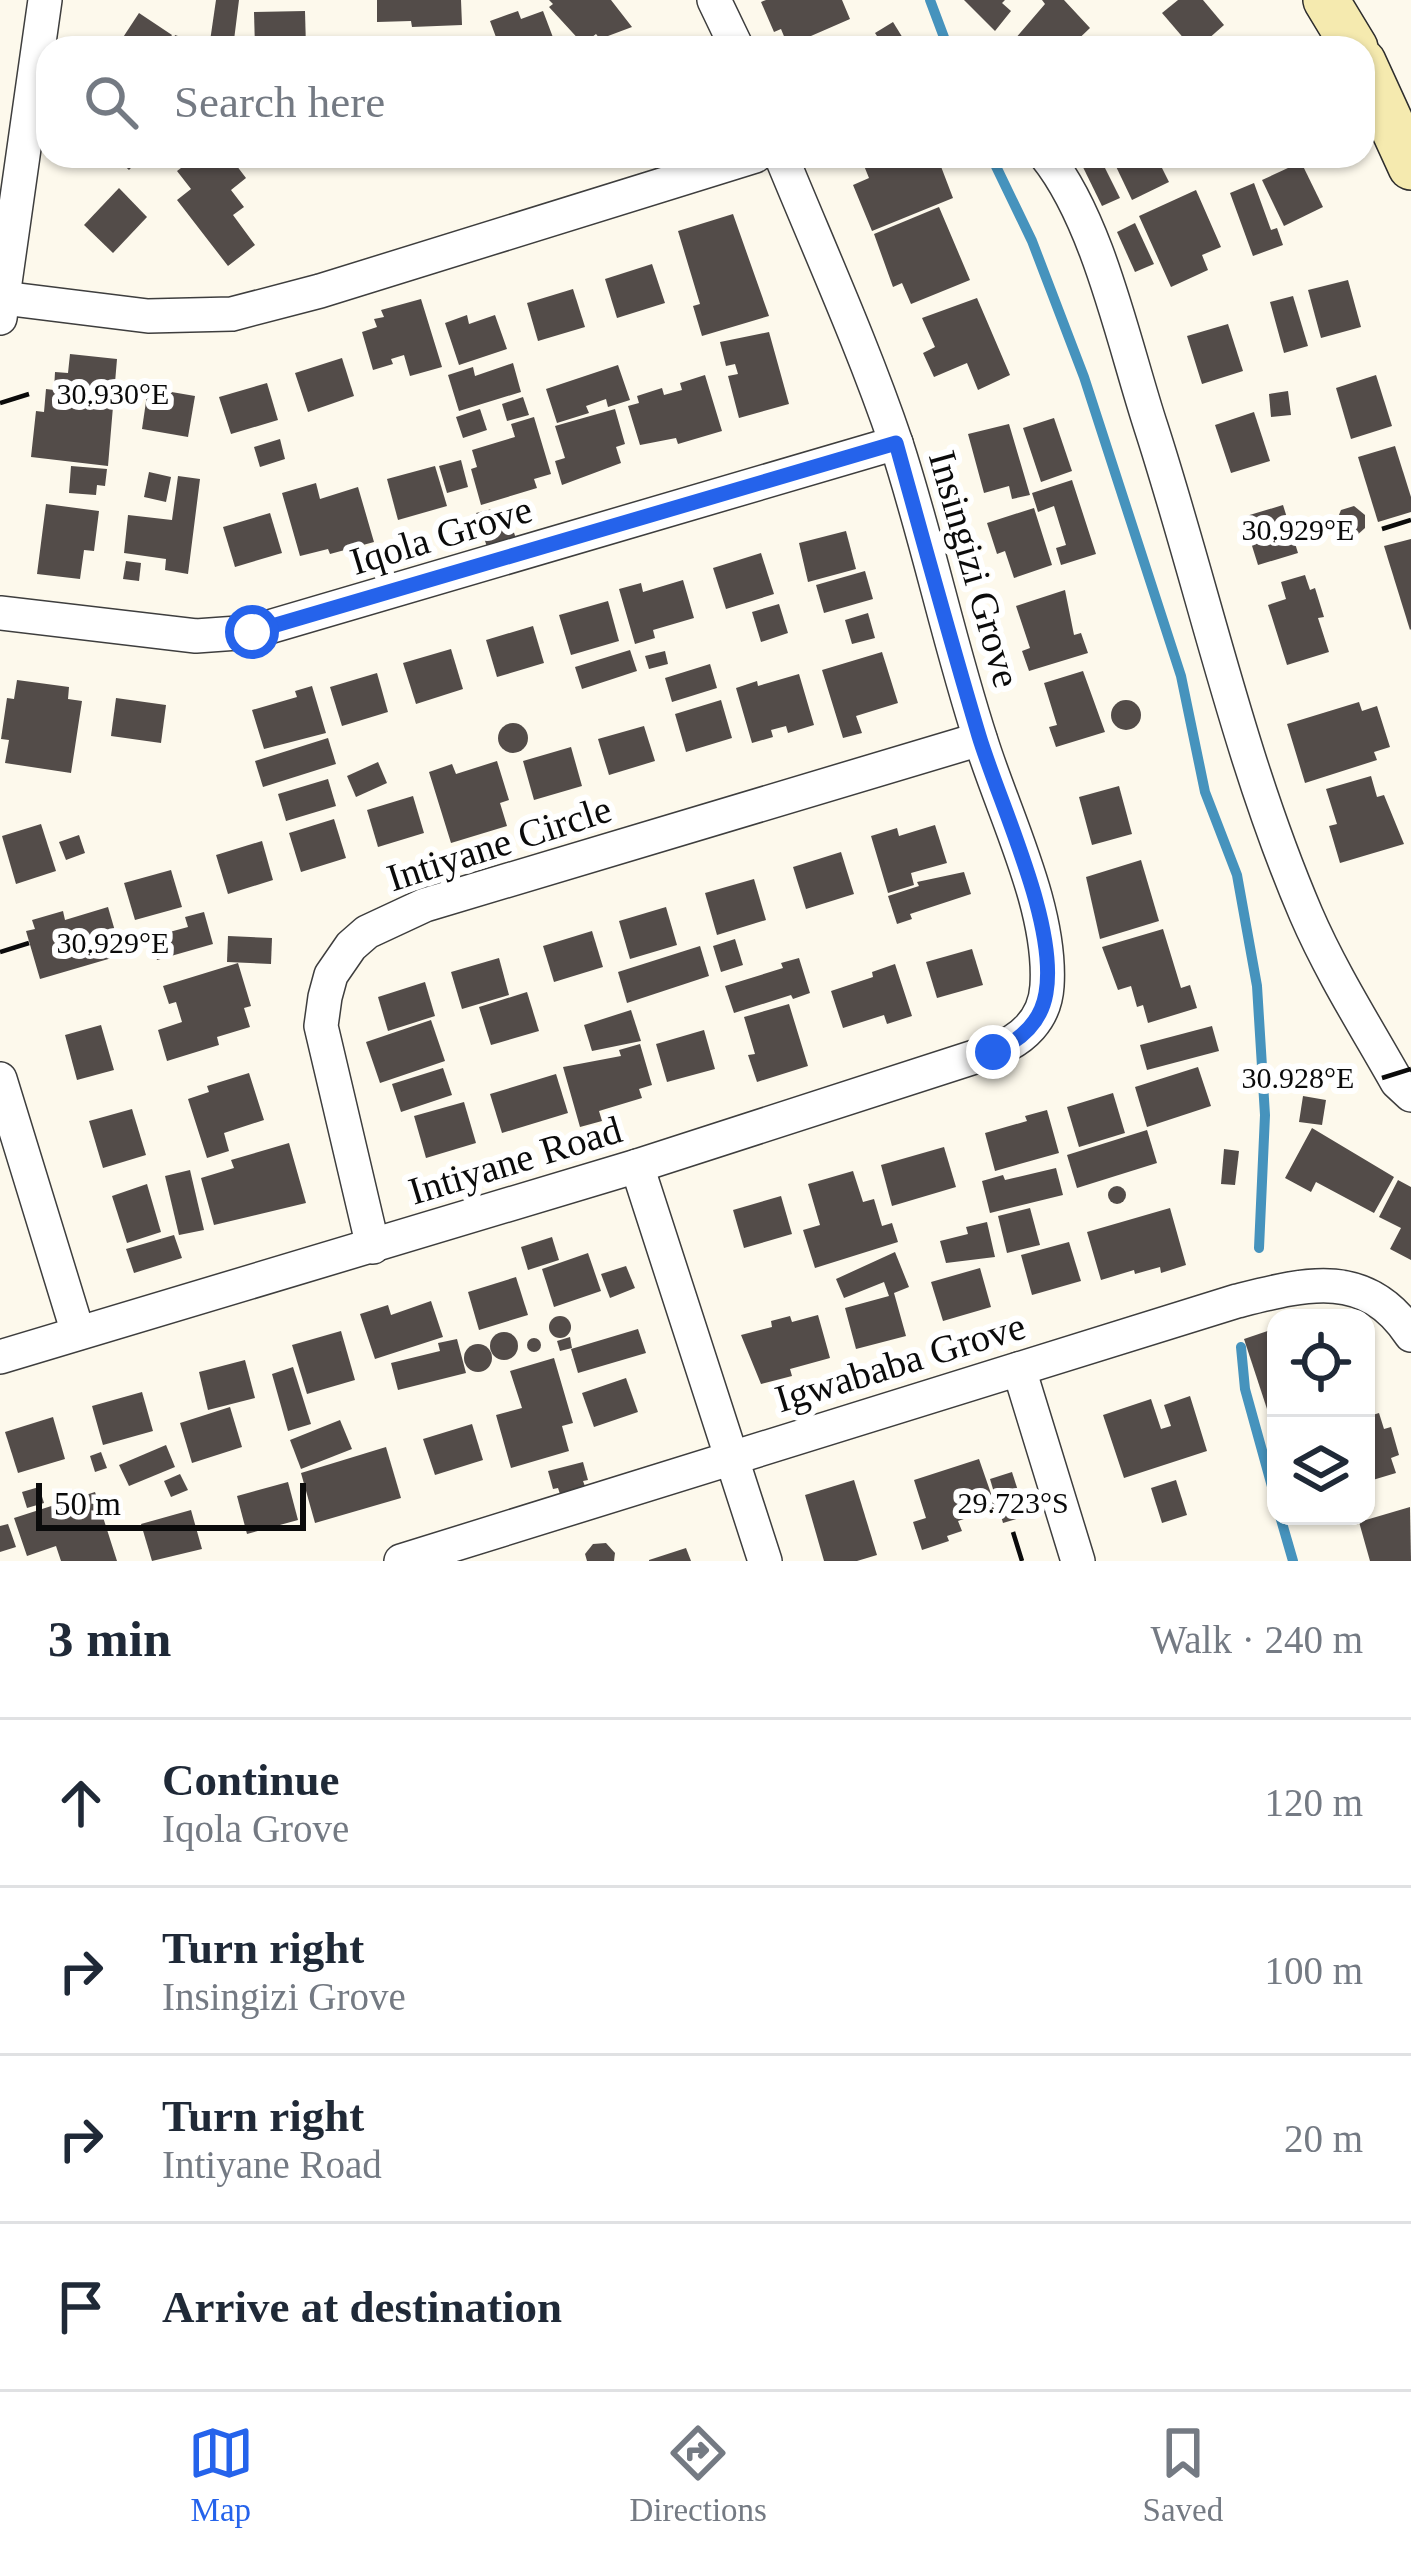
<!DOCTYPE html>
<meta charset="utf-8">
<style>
body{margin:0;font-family:Georgia,serif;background:#f2f2f3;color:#1f2937}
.controls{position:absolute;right:36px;bottom:36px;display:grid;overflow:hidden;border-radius:24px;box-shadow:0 3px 9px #0004}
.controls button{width:108px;height:108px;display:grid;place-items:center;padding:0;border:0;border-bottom:3px solid #e0e1e3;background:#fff;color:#1f2937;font:60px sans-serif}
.scale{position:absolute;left:36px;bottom:30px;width:270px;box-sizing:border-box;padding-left:12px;border:6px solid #0b0b0b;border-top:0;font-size:33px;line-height:42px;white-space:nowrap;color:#0b0b0b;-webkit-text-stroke:9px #fff;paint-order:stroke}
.stop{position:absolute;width:36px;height:36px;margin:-27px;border:9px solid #2563eb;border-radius:50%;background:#fff}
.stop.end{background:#2563eb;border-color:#fff;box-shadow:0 3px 12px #0008}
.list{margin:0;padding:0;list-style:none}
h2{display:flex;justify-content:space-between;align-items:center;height:156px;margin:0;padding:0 48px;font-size:51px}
h2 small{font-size:39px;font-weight:400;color:#747a83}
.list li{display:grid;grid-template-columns:78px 1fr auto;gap:36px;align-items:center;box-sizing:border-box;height:168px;padding:0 48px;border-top:3px solid #e0e1e3}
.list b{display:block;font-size:45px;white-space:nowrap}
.list p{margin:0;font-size:39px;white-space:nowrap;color:#747a83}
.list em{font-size:39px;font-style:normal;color:#747a83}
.icon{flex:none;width:66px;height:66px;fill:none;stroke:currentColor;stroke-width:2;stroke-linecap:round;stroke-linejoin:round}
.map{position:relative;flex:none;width:1411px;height:1561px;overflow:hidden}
.search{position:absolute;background:#fff;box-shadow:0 3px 9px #0004;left:36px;right:36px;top:36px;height:132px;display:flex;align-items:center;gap:30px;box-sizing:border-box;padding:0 42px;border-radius:36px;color:#747a83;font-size:45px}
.sheet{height:828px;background:#fff}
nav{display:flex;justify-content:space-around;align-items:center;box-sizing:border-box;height:168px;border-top:3px solid #e0e1e3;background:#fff;font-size:33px;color:#747a83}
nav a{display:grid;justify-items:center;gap:6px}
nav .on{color:#2563eb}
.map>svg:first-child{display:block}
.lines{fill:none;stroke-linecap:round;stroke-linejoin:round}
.stream{stroke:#4693bd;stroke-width:10}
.building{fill:#534c49}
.street-casing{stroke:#3e3e3e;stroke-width:36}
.secondary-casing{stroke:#2d2d2d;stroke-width:48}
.street{stroke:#fff;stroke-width:33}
.secondary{stroke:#f5eaaf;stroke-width:45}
.route{stroke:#2563eb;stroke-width:15}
.ticks{fill:none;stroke:#0b0b0b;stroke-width:4.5}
.labels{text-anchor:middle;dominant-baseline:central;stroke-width:12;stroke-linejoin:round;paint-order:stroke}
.street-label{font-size:39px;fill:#0b0b0b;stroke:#fff}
.ticks-label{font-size:30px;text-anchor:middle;fill:#0b0b0b;stroke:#fff;stroke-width:12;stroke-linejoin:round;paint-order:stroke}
</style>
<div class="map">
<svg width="1411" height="1561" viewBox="0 0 1411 1561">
<rect width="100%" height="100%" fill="#fdf9ec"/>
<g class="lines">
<g class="stream">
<polyline points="930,0 948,48"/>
<polyline points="991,156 1032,241 1084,377 1181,676 1205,792 1237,875 1257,986 1265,1115 1259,1248"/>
<polyline points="1241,1347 1245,1389 1276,1501"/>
<polyline points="1280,1516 1293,1561"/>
</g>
</g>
<g class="building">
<polygon points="216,0 239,0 233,48 209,48"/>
<polygon points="377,0 461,0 462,25 412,27 411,21 377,22"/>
<polygon points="549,0 611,0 632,27 600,39 596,34 583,44 549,7 553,4"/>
<polygon points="766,0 842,0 850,19 788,46 781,29 774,32 761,2"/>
<polygon points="964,0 1005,0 1002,3 1011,11 995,31"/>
<polygon points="1042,0 1064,0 1090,28 1069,48 1022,48 1014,40 1045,4"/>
<polygon points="1178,0 1203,0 1224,25 1198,48 1192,48 1162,13"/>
<polygon points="305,11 306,48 255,48 254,12"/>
<polygon points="518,11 521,19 543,11 557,48 500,48 490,21"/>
<polygon points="139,13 172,35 163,48 116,48"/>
<polygon points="893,22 909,48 885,48 875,33"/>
<polygon points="175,35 190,40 188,48 171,48"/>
<polygon points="829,36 831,42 845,36 850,48 801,48"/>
<polygon points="114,156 142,156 129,170"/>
<polygon points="197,156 230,157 246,178 231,190 244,207 233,215 255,245 228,266 177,200 191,189 177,171"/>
<polygon points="860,156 899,156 902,164 922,156 937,156 953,198 872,231 853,185 869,178"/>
<polygon points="1086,156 1099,156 1120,198 1102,206 1079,159"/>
<polygon points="1111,156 1156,156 1169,182 1132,200"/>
<polygon points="1301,162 1323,207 1284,226 1262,180"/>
<polygon points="1254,183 1271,230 1277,228 1283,245 1253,256 1230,193"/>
<polygon points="119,188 147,217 113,253 84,225"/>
<polygon points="1196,190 1221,247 1202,255 1208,270 1171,287 1139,216"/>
<polygon points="939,207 970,280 911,304 902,283 893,287 874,234"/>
<polygon points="733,214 769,316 702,336 693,306 700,304 678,231"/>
<polygon points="1135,223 1154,264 1135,272 1117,232"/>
<polygon points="652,264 665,303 617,318 605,279"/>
<polygon points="1348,280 1361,327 1321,338 1308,290"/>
<polygon points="573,289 585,327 538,341 527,303"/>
<polygon points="1293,296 1308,346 1284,353 1270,302"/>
<polygon points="977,298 1010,375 978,390 967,363 934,377 923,353 935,347 922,318"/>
<polygon points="421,299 442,367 410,376 404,355 391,359 393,364 373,370 362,332 377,327 374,319 384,317 381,310"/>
<polygon points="467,315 469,324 495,315 507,349 459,365 445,323"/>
<polygon points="1228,324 1243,371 1202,384 1187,336"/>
<polygon points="769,332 789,404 739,418 728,376 738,374 735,364 726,366 720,342"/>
<polygon points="70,354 117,359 108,466 31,457 36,411 44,412 46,389 54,390 55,372 68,373"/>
<polygon points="342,358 354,396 308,412 295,373"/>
<polygon points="513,363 521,392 459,411 448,375 473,367 475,376"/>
<polygon points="618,365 630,400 608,407 606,399 586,406 589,413 557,423 546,389"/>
<polygon points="705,375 722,431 678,444 676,438 640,445 628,406 639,403 637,396 662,388 664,395 682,390 680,383"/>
<polygon points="1376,375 1392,426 1351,439 1336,388"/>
<polygon points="267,383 278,420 231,434 219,397"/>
<polygon points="148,388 195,396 188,437 142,429"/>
<polygon points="1288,391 1291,415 1271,417 1269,394"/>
<polygon points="523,397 529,415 507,421 502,404"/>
<polygon points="480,409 487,430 463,438 456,417"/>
<polygon points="615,409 625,444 616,447 621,463 562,485 555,461 565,458 555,426"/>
<polygon points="1254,412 1270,461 1231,473 1215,425"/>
<polygon points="534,417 551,474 534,479 537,488 481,505 471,469 477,467 472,450 515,437 511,424"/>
<polygon points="1054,418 1072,471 1041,482 1023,428"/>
<polygon points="1009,424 1030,495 1012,499 1009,486 984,493 968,434"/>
<polygon points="280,439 285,459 260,467 254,447"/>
<polygon points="1395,446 1411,497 1411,512 1378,522 1358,457"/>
<polygon points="461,460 468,487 447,493 439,466"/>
<polygon points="71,466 107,469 105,486 97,485 96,495 69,493"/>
<polygon points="435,466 447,506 398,520 387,479"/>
<polygon points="149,472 171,477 166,502 144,497"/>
<polygon points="178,476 200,479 188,574 165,570 166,559 124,553 128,515 172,520"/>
<polygon points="1072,480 1096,554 1061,565 1056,548 1066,545 1054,506 1038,512 1032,493"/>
<polygon points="316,483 320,499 358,487 374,542 330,554 328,549 300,556 282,493"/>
<polygon points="46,504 99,511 94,551 84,550 80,579 37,574"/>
<polygon points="1283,505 1298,553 1258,565 1243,517"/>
<polygon points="1354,506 1365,515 1365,528 1355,537 1342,535 1336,522 1341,510"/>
<polygon points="1034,508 1052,565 1014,578 1005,551 997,554 987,523"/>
<polygon points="492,509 495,517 508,513 516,539 487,547 476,513"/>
<polygon points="270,513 282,553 235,567 223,527"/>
<polygon points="846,531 856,569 808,582 799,543"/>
<polygon points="1411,539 1411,629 1410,630 1384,546"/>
<polygon points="761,553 774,594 726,609 713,568"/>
<polygon points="126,561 141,563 139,581 123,579"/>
<polygon points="865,571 873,599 824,613 816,585"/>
<polygon points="1305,575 1310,590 1315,588 1324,617 1318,618 1329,652 1287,665 1268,605 1286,599 1281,582"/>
<polygon points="683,580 694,618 653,630 655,638 635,644 619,589 641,583 643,592"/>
<polygon points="1065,590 1074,635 1081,633 1088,653 1029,671 1022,651 1030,648 1016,606"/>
<polygon points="608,601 619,641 571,655 559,615"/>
<polygon points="779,604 788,633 761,642 752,612"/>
<polygon points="868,613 875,638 852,644 845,620"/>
<polygon points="533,626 544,663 497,677 486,640"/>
<polygon points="451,649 463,689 416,704 403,663"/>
<polygon points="630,650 637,671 582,689 575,667"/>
<polygon points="665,651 668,664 649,669 645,656"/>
<polygon points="882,652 898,703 856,716 862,733 843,738 822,670"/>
<polygon points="710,664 717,688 672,702 665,678"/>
<polygon points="1083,671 1105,732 1056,747 1049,727 1057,725 1044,683"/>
<polygon points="377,673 388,712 342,726 330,687"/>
<polygon points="799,674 814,725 788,733 786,726 771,730 773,737 752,743 736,688 757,681 758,686"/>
<polygon points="17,680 69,687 68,699 82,701 71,773 5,763 9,740 1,739 7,698 14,699"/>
<polygon points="312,686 326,733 264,749 252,710 297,697 295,691"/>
<polygon points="116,698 166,705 161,743 111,736"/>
<polygon points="721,700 732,738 686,752 675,714"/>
<circle cx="1126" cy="715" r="15"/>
<polygon points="1359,702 1362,711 1377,706 1390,747 1374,752 1377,760 1305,783 1287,724"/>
<circle cx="513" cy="738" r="15"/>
<polygon points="644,726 655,761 609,775 598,739"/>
<polygon points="328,738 336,764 263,787 255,761"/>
<polygon points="571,747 582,786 534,800 523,761"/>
<polygon points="497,761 509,800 500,803 507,826 451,843 429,772 452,764 456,774"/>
<polygon points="378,762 387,783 356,797 347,776"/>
<polygon points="1371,776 1377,797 1384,795 1404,844 1340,863 1329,826 1337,824 1326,789"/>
<polygon points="328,779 336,806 286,821 278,794"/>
<polygon points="1119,786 1132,834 1092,845 1079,797"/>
<polygon points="413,796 424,833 378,847 367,810"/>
<polygon points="334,819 346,858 301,872 289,833"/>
<polygon points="41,824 56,871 16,884 2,836"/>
<polygon points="935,825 947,863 911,873 914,885 888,893 871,836 897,828 899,836"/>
<polygon points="79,835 85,853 66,860 59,842"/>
<polygon points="262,841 273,880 228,894 216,855"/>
<polygon points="841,852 854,894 806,909 793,867"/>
<polygon points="1141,860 1159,921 1100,939 1086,877"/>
<polygon points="171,870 182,907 135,920 124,883"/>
<polygon points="964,872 971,894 910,914 912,919 897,924 888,896 919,886 917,882"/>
<polygon points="754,879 766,920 717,935 705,893"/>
<polygon points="108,907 122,955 40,979 26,931 35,929 32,920 63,911 65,920"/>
<polygon points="666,907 677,945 630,959 619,921"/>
<polygon points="204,912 213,944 157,960 151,937 188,927 185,917"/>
<polygon points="1163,929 1181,988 1190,985 1197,1008 1148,1023 1143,1005 1137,1007 1131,986 1118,990 1102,947"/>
<polygon points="592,931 603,967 554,982 543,946"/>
<polygon points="228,936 272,938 271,964 227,962"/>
<polygon points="735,939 743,965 721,972 713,946"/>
<polygon points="700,946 709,976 627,1003 618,972"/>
<polygon points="972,949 983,985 937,998 926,962"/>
<polygon points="499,958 509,995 462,1009 451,972"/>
<polygon points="799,958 810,993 793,999 791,995 734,1013 725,986 783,968 781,963"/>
<polygon points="238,963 251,1006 244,1008 250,1027 217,1037 219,1045 167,1061 158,1030 182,1022 176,1002 169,1004 163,986"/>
<polygon points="895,964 912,1016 887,1024 884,1015 843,1028 831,991 873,977 872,972"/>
<polygon points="425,982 435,1016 388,1031 378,997"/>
<polygon points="527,992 539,1031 491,1045 479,1007"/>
<polygon points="789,1004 808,1066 757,1082 748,1055 755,1054 744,1017"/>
<polygon points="631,1010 641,1041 592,1051 584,1025"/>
<polygon points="431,1020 445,1061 380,1083 366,1042"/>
<polygon points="101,1025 114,1070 77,1080 65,1035"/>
<polygon points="1212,1026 1219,1051 1147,1070 1140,1045"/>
<polygon points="704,1030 715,1069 667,1082 656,1044"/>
<polygon points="640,1044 652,1085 639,1089 642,1098 599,1111 602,1121 580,1127 563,1067 621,1056 619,1050"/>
<polygon points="1198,1067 1211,1106 1147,1127 1135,1087"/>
<polygon points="443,1068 452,1095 401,1112 392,1084"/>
<polygon points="249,1073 264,1120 224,1133 229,1151 207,1158 188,1099 209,1092 207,1086"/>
<polygon points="556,1074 568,1113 502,1133 490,1094"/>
<polygon points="1113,1093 1125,1133 1079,1147 1067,1107"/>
<polygon points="1303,1096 1326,1100 1322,1125 1299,1122"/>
<polygon points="464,1102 476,1143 426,1158 414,1116"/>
<polygon points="132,1109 146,1155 103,1168 89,1121"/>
<polygon points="1047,1110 1059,1153 995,1171 985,1133 1027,1121 1025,1116"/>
<polygon points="1312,1128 1394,1177 1374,1213 1316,1182 1311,1192 1285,1178"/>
<polygon points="1147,1130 1157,1163 1077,1188 1067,1155"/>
<polygon points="289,1143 306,1203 214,1225 201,1178 234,1168 231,1160"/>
<polygon points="944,1147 956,1187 892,1206 881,1165"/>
<polygon points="1224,1149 1239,1151 1235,1185 1221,1184"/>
<polygon points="1056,1168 1063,1195 990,1213 982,1181 1003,1175 1005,1180"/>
<polygon points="190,1170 204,1230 179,1235 165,1176"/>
<polygon points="853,1171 863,1202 874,1199 882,1226 892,1223 898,1242 815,1268 803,1230 820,1225 808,1184"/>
<polygon points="1398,1180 1411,1187 1411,1260 1390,1249 1401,1228 1379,1217"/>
<polygon points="147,1184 161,1232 127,1243 112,1196"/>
<circle cx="1117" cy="1195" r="9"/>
<polygon points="781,1196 792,1234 744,1248 733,1210"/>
<polygon points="1030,1208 1040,1245 1007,1253 998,1216"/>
<polygon points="1170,1208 1186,1265 1161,1273 1160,1267 1135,1274 1134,1270 1101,1280 1087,1232"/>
<polygon points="987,1222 995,1257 946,1263 940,1241 968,1234 966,1227"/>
<polygon points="174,1235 182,1258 134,1273 126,1249"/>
<polygon points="552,1237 559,1260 528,1270 521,1247"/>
<polygon points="1069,1242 1081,1281 1032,1295 1021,1255"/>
<polygon points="895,1252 909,1287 894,1293 906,1336 856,1349 845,1308 889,1296 884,1282 844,1298 836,1279"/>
<polygon points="588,1253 601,1291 554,1307 542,1269"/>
<polygon points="626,1266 635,1288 610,1298 601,1274"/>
<polygon points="980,1268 991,1307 943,1321 931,1282"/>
<polygon points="516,1277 528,1315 479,1330 468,1292"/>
<polygon points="431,1301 443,1337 375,1359 360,1314 388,1305 391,1315"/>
<polygon points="818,1315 830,1358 790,1369 792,1376 761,1384 741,1335 772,1327 771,1321 790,1316 792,1322"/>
<circle cx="560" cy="1327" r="11"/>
<polygon points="1276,1328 1276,1409 1268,1412 1244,1339"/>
<polygon points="638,1329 646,1353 578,1373 571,1349"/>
<polygon points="341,1331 355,1380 307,1394 292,1345"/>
<circle cx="504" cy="1346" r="14"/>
<polygon points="570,1337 572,1348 560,1351 557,1341"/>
<circle cx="534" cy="1345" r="7"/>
<polygon points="457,1339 466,1373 398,1390 391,1363 440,1351 438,1343"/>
<circle cx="478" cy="1358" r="14"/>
<polygon points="554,1358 573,1423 562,1426 569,1451 511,1468 496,1415 522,1408 510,1371"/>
<polygon points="245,1360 255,1398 208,1410 199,1372"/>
<polygon points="293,1367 311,1424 288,1431 272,1374"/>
<polygon points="626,1378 638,1412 594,1427 582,1393"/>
<polygon points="142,1392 153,1431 103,1445 92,1406"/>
<polygon points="1190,1396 1207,1451 1124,1478 1103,1415 1151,1399 1161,1429 1171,1426 1164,1405"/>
<polygon points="230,1407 242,1447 192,1463 180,1423"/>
<polygon points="1379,1413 1384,1429 1391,1427 1399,1455 1391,1458 1396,1473 1366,1482 1366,1417"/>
<polygon points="53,1417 65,1459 18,1473 5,1432"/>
<polygon points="340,1420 352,1449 301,1469 290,1440"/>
<polygon points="472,1424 483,1460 435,1475 423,1439"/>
<polygon points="166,1445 175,1467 129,1486 119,1465"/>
<polygon points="386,1447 401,1498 315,1523 301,1473"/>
<polygon points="101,1452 107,1468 95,1472 90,1456"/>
<polygon points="979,1459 996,1508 958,1521 962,1531 947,1536 949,1541 922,1550 913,1522 926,1518 914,1480"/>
<polygon points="583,1462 588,1480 583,1481 586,1489 561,1497 558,1488 553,1489 548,1471"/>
<polygon points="1012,1472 1026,1516 1003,1523 990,1479"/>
<polygon points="180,1474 188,1490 171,1497 164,1481"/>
<polygon points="854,1480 877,1555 857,1561 824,1561 805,1495"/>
<polygon points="1176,1480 1187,1515 1162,1523 1151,1488"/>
<polygon points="288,1482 298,1520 247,1534 237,1496"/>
<polygon points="39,1487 44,1503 27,1508 22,1492"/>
<polygon points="95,1492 117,1561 61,1561 56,1546 27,1556 14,1518"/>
<polygon points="1410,1507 1411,1561 1370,1561 1359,1522"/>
<polygon points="191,1510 202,1549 152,1561 141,1524"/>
<polygon points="8,1524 16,1547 0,1552 0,1526"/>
<polygon points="606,1543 615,1553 614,1561 587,1561 585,1554 593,1544"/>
<polygon points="686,1548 691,1561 649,1561 649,1560"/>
</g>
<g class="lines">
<defs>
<g id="street">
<polyline points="714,0 737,48"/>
<path d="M 1046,156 C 1099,222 1124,345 1151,427 C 1203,588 1239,758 1306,914 C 1331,972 1366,1027 1397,1082 L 1411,1095"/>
<polyline points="3,298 148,316 232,314 320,291 755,156"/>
<polyline points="0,318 45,0"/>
<polyline points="0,613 196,636 252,632 896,443"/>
<polyline points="0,1079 78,1333"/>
<polyline points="637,1166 765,1561"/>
<polyline points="373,1247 321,1026 325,997 331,975 351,946 367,932 425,905 980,739"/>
<path d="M 0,1357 L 637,1166 L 993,1051 C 1023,1040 1045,1019 1047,986 C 1052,908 1004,815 981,741 C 949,643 928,541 896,443 C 863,346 820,251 781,156"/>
<polyline points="1019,1369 1078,1561"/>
<path d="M 401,1561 L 1237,1301 C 1305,1284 1366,1267 1411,1335"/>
</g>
<g id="secondary">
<polyline points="1326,0 1355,48"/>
<polyline points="1363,62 1411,167"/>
</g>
</defs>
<use href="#street" class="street-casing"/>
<use href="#secondary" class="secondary-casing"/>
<use href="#street" class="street"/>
<use href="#secondary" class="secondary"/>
</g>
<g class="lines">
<path class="route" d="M 252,632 L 896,443 C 923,540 950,639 979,736 C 1000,805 1058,924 1046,993 C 1041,1023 1020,1041 993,1052"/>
</g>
<path class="ticks" d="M 0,403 L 29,394M 1382,529 L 1411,520M 0,952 L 29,943M 1382,1078 L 1411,1069M 1013,1532 L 1022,1561"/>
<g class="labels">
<g class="street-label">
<text transform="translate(441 535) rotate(-17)">Iqola Grove</text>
<text transform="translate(975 569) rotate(74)">Insingizi Grove</text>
<text transform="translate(499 843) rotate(-18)">Intiyane Circle</text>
<text transform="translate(515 1160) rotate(-17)">Intiyane Road</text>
<text transform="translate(900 1362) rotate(-17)">Igwababa Grove</text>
</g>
</g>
<g class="ticks-label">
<text x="113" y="404">30.930°E</text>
<text x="1298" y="540">30.929°E</text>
<text x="113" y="953">30.929°E</text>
<text x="1298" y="1088">30.928°E</text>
<text x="1013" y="1513">29.723°S</text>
</g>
</svg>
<div class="controls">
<button><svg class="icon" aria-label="locate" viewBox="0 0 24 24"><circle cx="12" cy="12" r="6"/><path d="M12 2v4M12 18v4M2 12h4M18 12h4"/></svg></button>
<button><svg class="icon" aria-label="layers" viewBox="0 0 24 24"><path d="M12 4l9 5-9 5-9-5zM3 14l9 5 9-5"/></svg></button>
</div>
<div class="scale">50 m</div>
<div class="stop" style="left:252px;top:632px"></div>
<div class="stop end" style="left:993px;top:1052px"></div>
<div class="search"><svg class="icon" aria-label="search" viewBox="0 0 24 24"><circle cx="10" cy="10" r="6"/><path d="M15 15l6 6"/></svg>Search here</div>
</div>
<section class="sheet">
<h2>3 min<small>Walk · 240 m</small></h2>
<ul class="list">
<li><svg class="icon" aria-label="ahead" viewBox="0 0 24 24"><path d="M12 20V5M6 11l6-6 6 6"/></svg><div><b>Continue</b><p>Iqola Grove</p></div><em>120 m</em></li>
<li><svg class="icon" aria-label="right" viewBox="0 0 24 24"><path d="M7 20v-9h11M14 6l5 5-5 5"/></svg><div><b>Turn right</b><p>Insingizi Grove</p></div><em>100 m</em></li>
<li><svg class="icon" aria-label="right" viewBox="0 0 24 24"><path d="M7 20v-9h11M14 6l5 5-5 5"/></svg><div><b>Turn right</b><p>Intiyane Road</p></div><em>20 m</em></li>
<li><svg class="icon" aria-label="arrive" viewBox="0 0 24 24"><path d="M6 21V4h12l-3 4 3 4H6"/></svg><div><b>Arrive at destination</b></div></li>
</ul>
</section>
<nav>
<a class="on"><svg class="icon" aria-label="map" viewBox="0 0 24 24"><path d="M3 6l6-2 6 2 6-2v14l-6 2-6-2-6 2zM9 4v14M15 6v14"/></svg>Map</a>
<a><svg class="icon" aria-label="directions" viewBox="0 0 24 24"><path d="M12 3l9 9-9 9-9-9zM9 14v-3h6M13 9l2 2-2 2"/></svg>Directions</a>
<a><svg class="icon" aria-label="saved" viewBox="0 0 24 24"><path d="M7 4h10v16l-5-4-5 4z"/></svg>Saved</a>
</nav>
